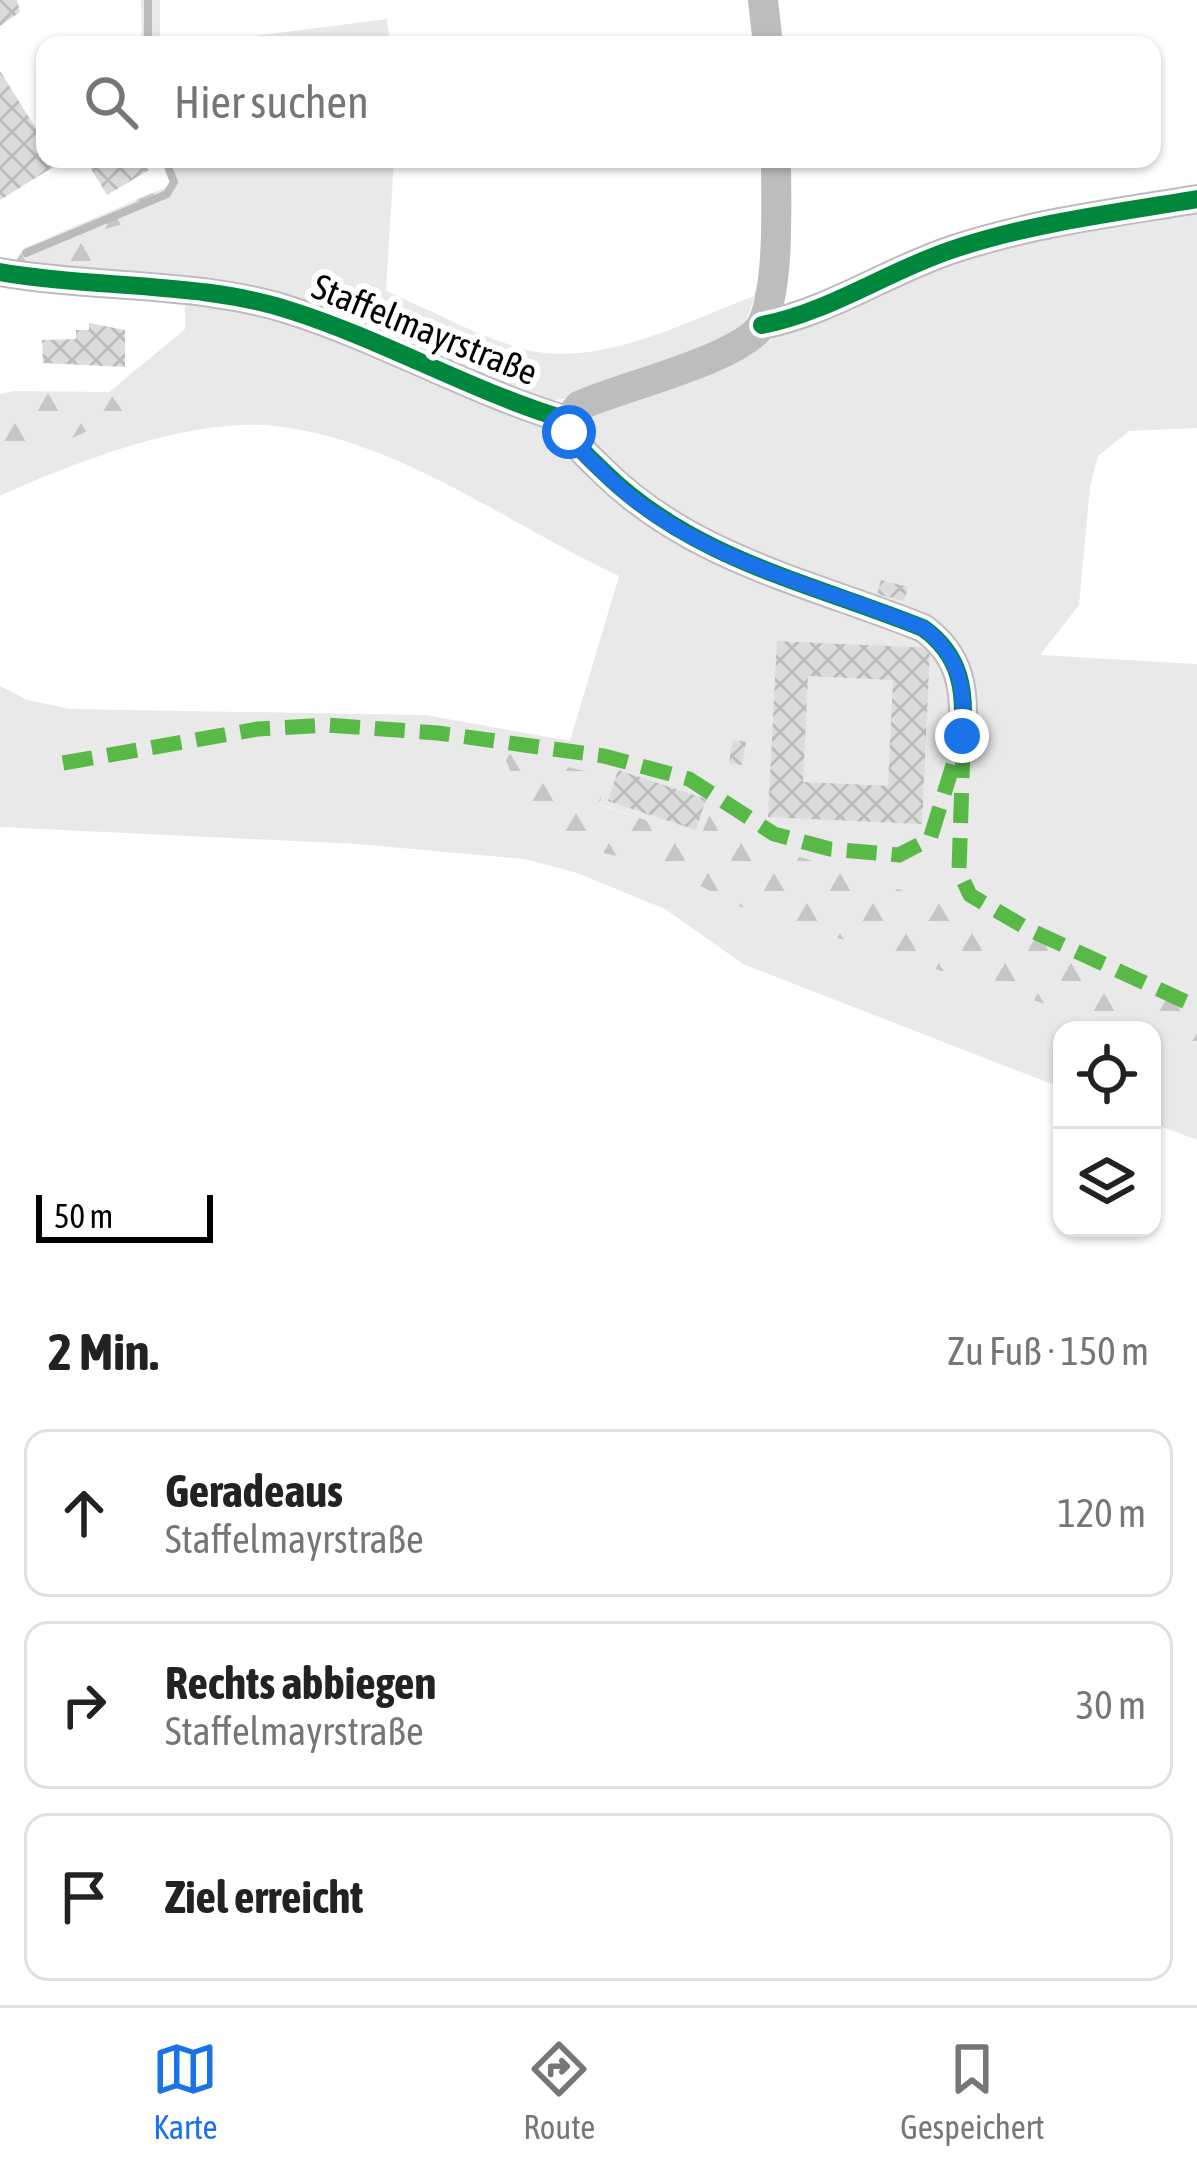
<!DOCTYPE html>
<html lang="de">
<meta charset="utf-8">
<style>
body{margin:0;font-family:"Asap Condensed",sans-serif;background:#f6f6f6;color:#222}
.controls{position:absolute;right:36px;bottom:36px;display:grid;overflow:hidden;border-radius:24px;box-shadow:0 3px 9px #0004}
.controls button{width:108px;height:108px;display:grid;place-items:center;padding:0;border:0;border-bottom:3px solid #e0e0e0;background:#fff;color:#222;font:60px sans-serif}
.scale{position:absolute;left:36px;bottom:30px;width:177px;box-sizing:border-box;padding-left:12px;border:6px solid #000;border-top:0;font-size:33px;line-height:42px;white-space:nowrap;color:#000;-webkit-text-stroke:9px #fff;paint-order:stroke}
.stop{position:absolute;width:36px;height:36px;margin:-27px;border:9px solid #1a73e8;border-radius:50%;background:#fff}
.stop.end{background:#1a73e8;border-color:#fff;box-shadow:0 3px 12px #0008}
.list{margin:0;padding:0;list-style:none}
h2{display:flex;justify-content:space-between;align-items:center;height:156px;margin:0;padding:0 48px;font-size:51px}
h2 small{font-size:39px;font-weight:400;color:#767676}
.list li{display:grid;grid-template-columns:78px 1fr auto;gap:36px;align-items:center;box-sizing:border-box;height:168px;margin:0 24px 24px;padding:0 24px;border:3px solid #e0e0e0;border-radius:24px}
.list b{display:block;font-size:45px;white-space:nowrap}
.list p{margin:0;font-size:39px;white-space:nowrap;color:#767676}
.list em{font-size:39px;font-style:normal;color:#767676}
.icon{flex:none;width:66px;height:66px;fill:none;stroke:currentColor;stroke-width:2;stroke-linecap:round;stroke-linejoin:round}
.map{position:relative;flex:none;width:1197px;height:1273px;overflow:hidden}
.search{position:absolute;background:#fff;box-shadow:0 3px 9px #0004;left:36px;right:36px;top:36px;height:132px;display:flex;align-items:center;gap:30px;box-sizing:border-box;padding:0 42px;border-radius:24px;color:#767676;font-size:45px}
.sheet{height:732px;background:#fff}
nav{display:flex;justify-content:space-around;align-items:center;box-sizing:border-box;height:168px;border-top:3px solid #e0e0e0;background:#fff;font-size:33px;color:#767676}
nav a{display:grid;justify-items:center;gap:6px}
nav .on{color:#1a73e8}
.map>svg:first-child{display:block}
.grass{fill:#e9e9e9}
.forest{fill:url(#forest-firs)}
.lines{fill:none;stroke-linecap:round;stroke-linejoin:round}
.stream{stroke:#bbb;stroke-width:8}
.building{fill:url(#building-cross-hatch);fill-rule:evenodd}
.minor{stroke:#bdbdbd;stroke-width:30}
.quiet{stroke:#58b947;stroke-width:15;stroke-dasharray:30 15;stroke-linecap:butt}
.cycleway-casing{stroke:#fff;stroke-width:26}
.cycleway{stroke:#00873e;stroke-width:18}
.route{stroke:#1a73e8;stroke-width:15}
.labels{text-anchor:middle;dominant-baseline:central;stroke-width:12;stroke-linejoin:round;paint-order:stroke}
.street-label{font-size:36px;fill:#000;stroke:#fff}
</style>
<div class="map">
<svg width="1197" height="1273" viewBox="0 0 1197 1273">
<defs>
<pattern id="forest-firs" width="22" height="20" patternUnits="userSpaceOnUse" patternTransform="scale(3)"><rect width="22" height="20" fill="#e9e9e9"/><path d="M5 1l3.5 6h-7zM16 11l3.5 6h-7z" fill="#c6c6c6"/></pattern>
<pattern id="building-cross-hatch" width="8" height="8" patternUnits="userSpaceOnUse" patternTransform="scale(3)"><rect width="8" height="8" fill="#dcdcdc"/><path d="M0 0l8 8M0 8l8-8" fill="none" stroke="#bbb"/></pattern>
</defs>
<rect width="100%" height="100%" fill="#fff"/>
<g class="grass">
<polygon points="141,0 160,0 160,45 142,45"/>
<polygon points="387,19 390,45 185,45"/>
<path d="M 161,159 L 394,159 L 386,291 C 431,310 476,336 523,349 C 599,369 685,322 754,296 L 759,278 L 783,285 L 786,295 L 755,296 L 743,330 L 584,396 L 547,401 L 440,364 L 137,285 L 94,232 L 193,203 L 171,185 Z"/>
<path d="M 1197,189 L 1197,428 L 1129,431 L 1098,456 L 1090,487 L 1079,605 L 1040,655 L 1197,664 L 1197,1013 L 984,917 L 755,842 L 709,817 L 701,839 L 599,804 L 603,775 L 503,754 L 537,838 L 666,867 L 735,905 L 1126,1030 L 1062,1030 L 1062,1088 L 743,964 L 665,909 L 577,873 L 525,859 L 357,844 L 0,827 L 0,686 L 27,700 L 70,709 L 425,715 L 570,741 L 619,576 C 509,525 398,439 274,426 C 191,417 75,462 0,496 L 0,462 L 42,452 L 125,414 L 109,392 L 185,329 L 185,298 L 222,300 L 583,428 L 586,419 L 796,328 L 801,304 Z"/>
<polygon points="1152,1039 1197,1054 1197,1140 1152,1123"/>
</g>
<g class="forest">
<polygon points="171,185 195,203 95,232 137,285 16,261 24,248"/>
<polygon points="14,391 109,392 125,414 42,452 0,462 0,394"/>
<polygon points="503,753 604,775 600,805 700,838 709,816 755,842 984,917 1197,1013 1197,1054 1152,1039 1152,1030 1126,1030 735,905 666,867 536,838"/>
</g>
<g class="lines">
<g class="stream">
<polyline points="148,45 148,0"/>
<polyline points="26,253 167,194 174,182 165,159"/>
</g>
</g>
<g class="building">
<polygon points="0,0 17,0 20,12 0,26"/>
<polygon points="0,71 45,143 45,159 58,164 0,200"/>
<polygon points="85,159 142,159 149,170 107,195"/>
<polygon points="89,323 125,330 125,367 43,363 42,340 76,339 76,330 89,330"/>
<polygon points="881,580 908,587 904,601 877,594"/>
<path d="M 777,641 L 930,648 L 922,824 L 768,817 ZM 808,676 L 893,680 L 888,786 L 803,782 Z"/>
<polygon points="733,740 746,742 742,765 729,763"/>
<polygon points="618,770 706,799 696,830 608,801"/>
</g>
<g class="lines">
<g class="minor">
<polyline points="763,0 768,45"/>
<path d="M 0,272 C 95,289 202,281 292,311 C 386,341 473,392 567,420"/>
<path d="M 762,325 C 829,312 886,272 951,250 C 1031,223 1114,213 1197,199"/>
<path d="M 567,420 C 571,444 587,455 603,471 C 692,559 811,583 923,628 C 961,655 966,691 962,736"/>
<path d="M 567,420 L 579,406 C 616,388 745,358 762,324 C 780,285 776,202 776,159"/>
</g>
<g class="quiet">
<polyline points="963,748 959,871 970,895 1028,929 1197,1007"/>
<polyline points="63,763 258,729 327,725 438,733 604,756 689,779 774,834 830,849 899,855 930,839 962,736"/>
</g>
<defs>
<g id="cycleway">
<path d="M 0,272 C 95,289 202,281 292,311 C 386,341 473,392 567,420 C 571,444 587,455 603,471 C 692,559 811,583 923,628 C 961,655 966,691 962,736"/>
<path d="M 762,325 C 829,312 886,272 951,250 C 1031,223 1114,213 1197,199"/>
</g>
</defs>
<use href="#cycleway" class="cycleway-casing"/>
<use href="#cycleway" class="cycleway"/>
</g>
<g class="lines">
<path class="route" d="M 569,432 C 577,449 592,461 605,474 C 693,560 813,583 923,628 C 961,656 966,691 962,736"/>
</g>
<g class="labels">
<g class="street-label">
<text transform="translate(425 329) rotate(22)">Staffelmayrstraße</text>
</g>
</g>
</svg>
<div class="controls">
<button><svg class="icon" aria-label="locate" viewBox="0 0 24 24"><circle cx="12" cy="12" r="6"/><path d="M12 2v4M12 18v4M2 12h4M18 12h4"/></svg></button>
<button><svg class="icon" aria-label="layers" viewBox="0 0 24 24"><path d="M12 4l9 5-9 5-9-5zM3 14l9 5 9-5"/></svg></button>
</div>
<div class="scale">50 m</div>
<div class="stop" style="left:569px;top:432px"></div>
<div class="stop end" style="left:962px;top:736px"></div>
<div class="search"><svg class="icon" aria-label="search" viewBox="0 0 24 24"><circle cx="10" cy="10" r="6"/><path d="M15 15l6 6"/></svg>Hier suchen</div>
</div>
<section class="sheet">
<h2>2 Min.<small>Zu Fuß · 150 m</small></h2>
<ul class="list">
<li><svg class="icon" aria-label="ahead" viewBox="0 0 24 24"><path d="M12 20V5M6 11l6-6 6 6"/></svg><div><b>Geradeaus</b><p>Staffelmayrstraße</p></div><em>120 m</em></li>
<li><svg class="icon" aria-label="right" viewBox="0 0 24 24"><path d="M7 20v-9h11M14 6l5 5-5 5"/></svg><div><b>Rechts abbiegen</b><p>Staffelmayrstraße</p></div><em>30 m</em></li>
<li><svg class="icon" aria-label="arrive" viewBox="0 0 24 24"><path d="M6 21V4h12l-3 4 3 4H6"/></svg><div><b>Ziel erreicht</b></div></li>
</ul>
</section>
<nav>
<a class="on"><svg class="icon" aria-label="map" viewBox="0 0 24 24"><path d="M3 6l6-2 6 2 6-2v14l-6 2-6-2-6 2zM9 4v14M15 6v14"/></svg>Karte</a>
<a><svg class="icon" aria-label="directions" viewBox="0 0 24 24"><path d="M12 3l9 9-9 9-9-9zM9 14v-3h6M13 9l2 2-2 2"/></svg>Route</a>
<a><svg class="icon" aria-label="saved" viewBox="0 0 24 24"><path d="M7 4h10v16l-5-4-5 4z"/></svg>Gespeichert</a>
</nav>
